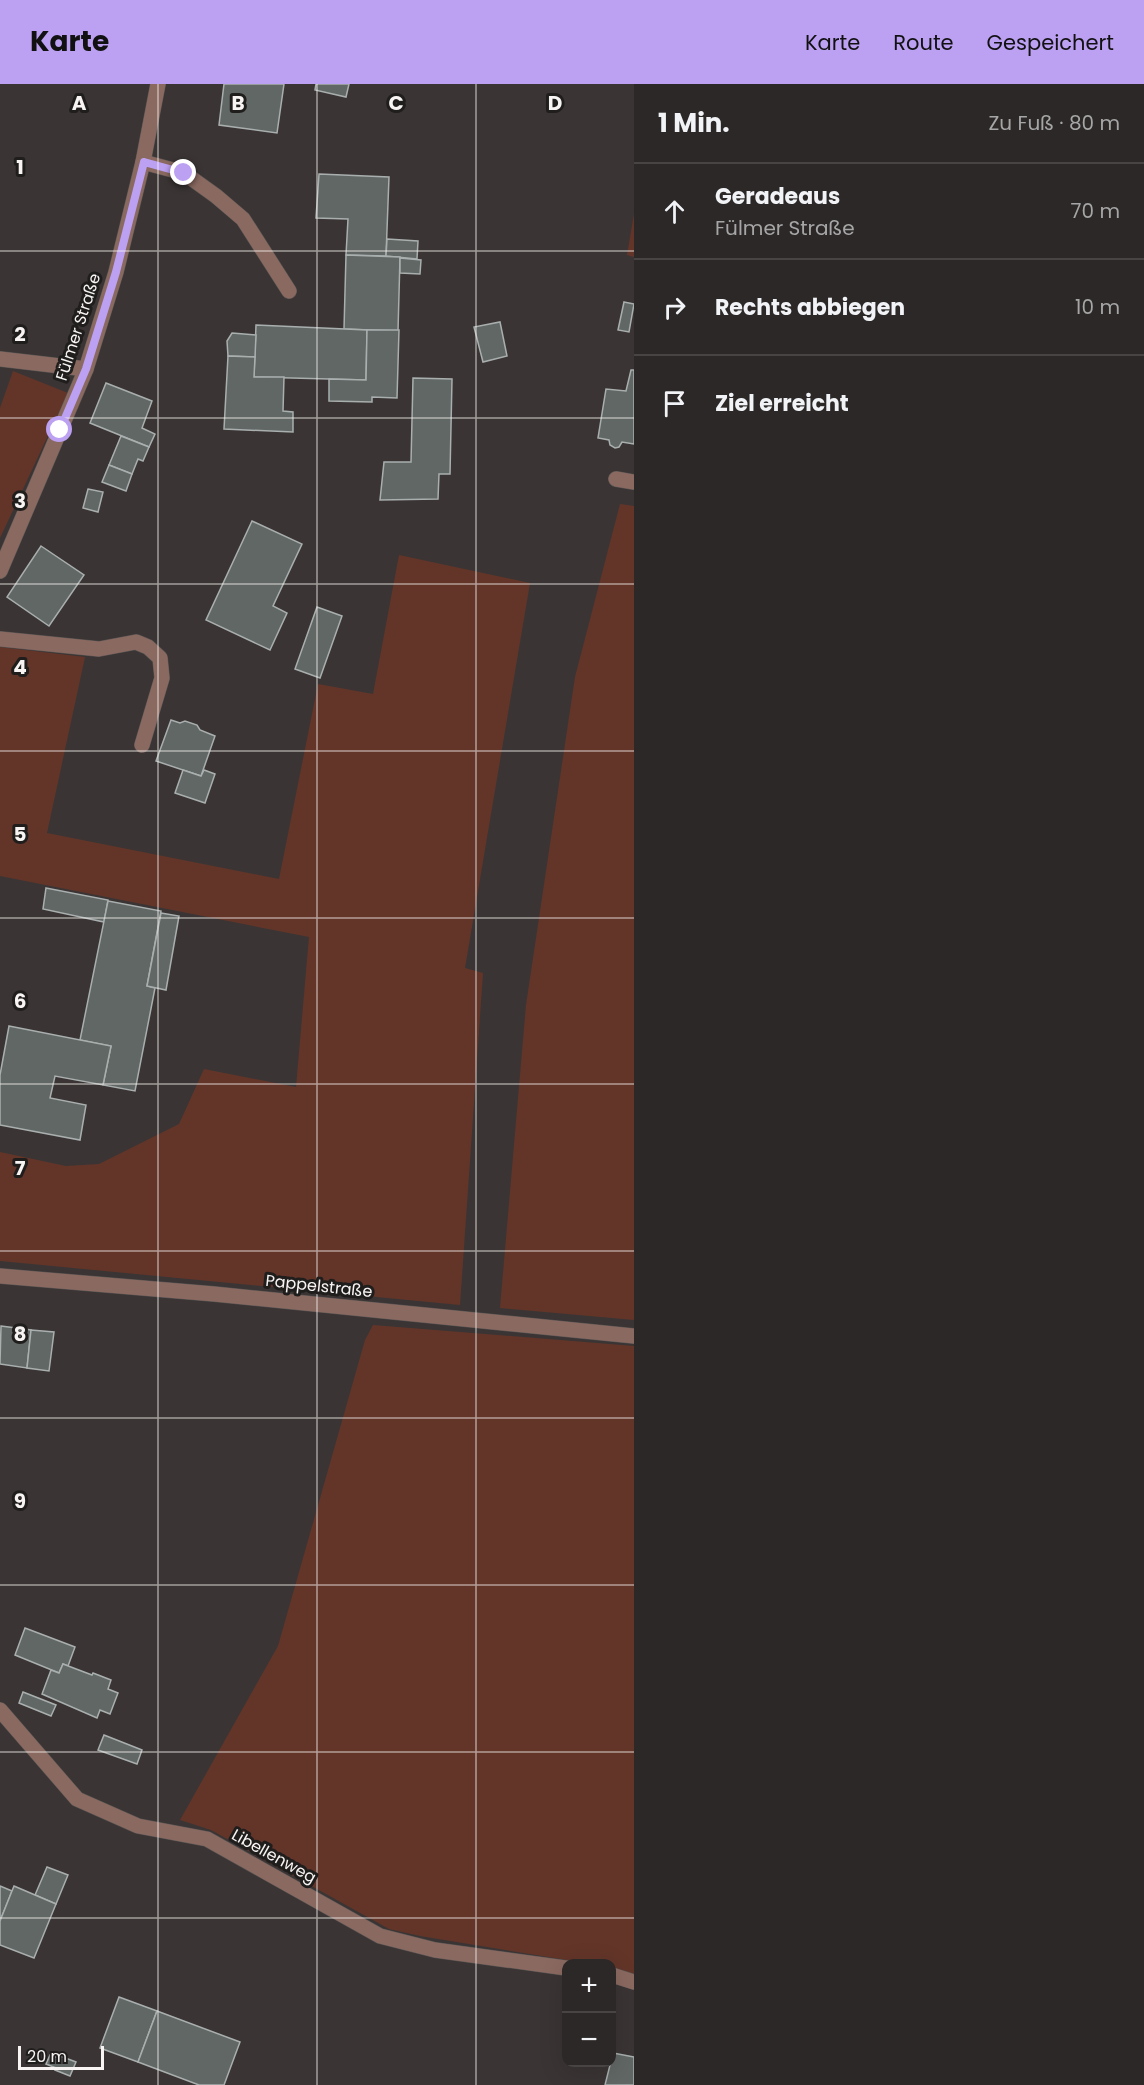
<!DOCTYPE html>
<html lang="de">
<meta charset="utf-8">
<style>
body{margin:0;font-family:Poppins,sans-serif;background:#383433;color:#f1f3f6}
.controls{position:absolute;right:18px;bottom:18px;display:grid;overflow:hidden;border-radius:12px;box-shadow:0 6px 24px #0002}
.controls button{width:54px;height:54px;display:grid;place-items:center;padding:0;border:0;border-bottom:2px solid #484444;background:#2c2827;color:#f1f3f6;font:30px sans-serif}
.scale{position:absolute;left:18px;bottom:15px;width:86px;box-sizing:border-box;padding-left:6px;border:3px solid #f7f4f3;border-top:0;font-size:16px;line-height:21px;white-space:nowrap;color:#f7f4f3;-webkit-text-stroke:4px #201d1d;paint-order:stroke}
.stop{position:absolute;width:18px;height:18px;margin:-14px;border:4px solid #bca0f2;border-radius:50%;background:#fff}
.stop.end{background:#bca0f2;border-color:#fff;box-shadow:0 2px 6px #0008}
.list{margin:0;padding:0;list-style:none}
h2{display:flex;justify-content:space-between;align-items:center;height:78px;margin:0;padding:0 24px;font-size:26px}
h2 small{font-size:20px;font-weight:400;color:#a6a6a7}
.list li{display:grid;grid-template-columns:39px 1fr auto;gap:18px;align-items:center;box-sizing:border-box;height:96px;padding:0 24px;border-top:2px solid #484444}
.list b{display:block;font-size:22px;white-space:nowrap}
.list p{margin:0;font-size:20px;white-space:nowrap;color:#a6a6a7}
.list em{font-size:20px;font-style:normal;color:#a6a6a7}
.icon{flex:none;width:33px;height:33px;fill:none;stroke:currentColor;stroke-width:2;stroke-linecap:round;stroke-linejoin:round}
.map{position:relative;flex:none;width:634px;height:2001px;overflow:hidden}
header{display:flex;align-items:center;gap:36px;box-sizing:border-box;height:84px;padding:0 30px;background:#bca0f2;color:#111}
header strong{font-size:28px}
nav{display:flex;gap:33px;margin-inline-start:auto;font-size:21px}
main{display:flex}
aside{flex:1;background:#2c2827}
.map>svg:first-child{display:block}
.green{fill:#633529}
.building{fill:#616765;stroke:#a9afae;stroke-width:1.5}
.lines{fill:none;stroke-linecap:round;stroke-linejoin:round}
.minor-casing{stroke:#585453;stroke-width:16}
.minor{stroke:#8a6960;stroke-width:15}
.route{stroke:#bca0f2;stroke-width:8}
.grid{fill:none;stroke:#f7f4f3;stroke-width:1.5;stroke-opacity:0.55}
.labels{text-anchor:middle;dominant-baseline:central;stroke-width:6;stroke-linejoin:round;paint-order:stroke}
.street-label{font-size:16px;fill:#f7f4f3;stroke:#201d1d}
.grid-label{font-size:20px;text-anchor:middle;font-weight:bold;fill:#f7f4f3;stroke:#201d1d;stroke-width:6;stroke-linejoin:round;paint-order:stroke}
</style>
<header>
<strong>Karte</strong>
<nav><a>Karte</a><a>Route</a><a>Gespeichert</a></nav>
</header>
<main>
<div class="map">
<svg width="634" height="2001" viewBox="0 0 634 2001">
<rect width="100%" height="100%" fill="#3a3534"/>
<g class="green">
<polygon points="634,130 634,173 627,171"/>
<polygon points="13,287 68,309 0,454 0,324"/>
<polygon points="620,420 634,422 634,1236 500,1224 526,921 575,593"/>
<polygon points="399,471 530,499 465,884 483,889 460,1221 0,1177 0,1068 66,1082 99,1080 179,1040 204,985 296,1003 309,853 0,792 0,563 85,573 47,749 279,795 318,600 373,610"/>
<polygon points="373,1241 634,1262 634,1891 612,1884 612,1880 585,1879 420,1852 389,1845 211,1746 180,1736 278,1562 365,1256"/>
</g>
<g class="building">
<polygon points="224,0 284,0 277,49 219,41"/>
<polygon points="316,0 349,0 346,13 315,6"/>
<polygon points="319,90 389,93 386,172 346,171 348,135 316,134"/>
<polygon points="387,155 418,157 417,175 386,172"/>
<polygon points="346,171 400,173 398,247 344,245"/>
<polygon points="400,174 421,176 420,190 400,189"/>
<polygon points="624,218 634,220 629,248 618,246"/>
<polygon points="500,238 507,272 483,278 474,243"/>
<polygon points="256,241 367,246 366,296 254,293"/>
<polygon points="367,246 399,246 397,314 372,313 372,318 329,317 329,295 366,296"/>
<polygon points="232,249 256,251 255,273 228,272 227,257"/>
<polygon points="228,272 255,273 254,293 284,293 283,327 293,328 293,348 224,345"/>
<polygon points="631,286 634,286 634,360 622,358 619,363 615,364 610,361 609,356 598,354 606,305 626,307"/>
<polygon points="413,294 452,295 450,390 439,390 438,415 380,416 384,378 411,378"/>
<polygon points="106,299 152,317 142,344 155,350 149,363 90,339"/>
<polygon points="121,352 149,363 143,377 138,375 132,390 109,381"/>
<polygon points="109,381 132,390 126,407 102,398"/>
<polygon points="88,405 103,408 98,428 83,424"/>
<polygon points="252,437 302,460 273,522 287,529 270,566 206,536"/>
<polygon points="41,462 84,491 49,542 7,513"/>
<polygon points="317,523 342,532 320,594 295,585"/>
<polygon points="171,636 180,639 185,637 197,641 200,646 215,652 201,692 156,677"/>
<polygon points="183,686 201,692 204,686 215,690 205,719 175,709"/>
<polygon points="46,804 108,816 104,838 43,825"/>
<polygon points="108,817 161,827 147,902 155,904 135,1007 103,1001 111,962 80,956"/>
<polygon points="161,829 179,832 166,906 147,902"/>
<polygon points="9,942 111,962 103,1001 55,992 50,1014 86,1021 80,1056 0,1041 0,991"/>
<polygon points="1,1242 31,1246 27,1284 0,1280"/>
<polygon points="31,1246 54,1248 49,1287 27,1284"/>
<polygon points="25,1544 75,1563 68,1582 63,1580 59,1589 15,1571"/>
<polygon points="63,1580 92,1591 93,1589 111,1596 108,1605 118,1609 110,1630 100,1626 97,1634 42,1610 51,1586 59,1589"/>
<polygon points="23,1608 56,1621 51,1632 19,1619"/>
<polygon points="104,1651 142,1666 137,1680 98,1666"/>
<polygon points="47,1783 68,1791 56,1820 35,1811"/>
<polygon points="0,1802 12,1807 0,1837"/>
<polygon points="14,1802 56,1820 34,1874 0,1861 0,1837"/>
<polygon points="119,1913 157,1927 138,1978 100,1964"/>
<polygon points="157,1927 240,1958 224,2001 199,2001 138,1978"/>
<polygon points="613,1969 634,1973 634,2001 605,2001"/>
<polygon points="50,1971 59,1974 60,1972 76,1978 70,1992 55,1986 56,1984 46,1980"/>
</g>
<g class="lines">
<defs>
<g id="minor">
<polyline points="143,78 184,89 216,112 243,135 289,207"/>
<polyline points="0,275 86,285"/>
<polyline points="616,395 634,398"/>
<polyline points="0,487 86,285 116,188 143,78 158,0"/>
<polyline points="0,555 99,565 136,558 148,563 160,574 162,594 142,661"/>
<polyline points="0,1192 214,1210 634,1252"/>
<polyline points="0,1626 77,1715 138,1742 207,1755 380,1852 435,1866 566,1884"/>
<polyline points="612,1891 634,1898"/>
</g>
</defs>
<use href="#minor" class="minor-casing"/>
<use href="#minor" class="minor"/>
</g>
<g class="lines">
<polyline class="route" points="60,346 86,285 116,188 144,78 184,89"/>
</g>
<path class="grid" d="M 158,0 L 158,2001M 317,0 L 317,2001M 476,0 L 476,2001M 0,167 L 634,167M 0,334 L 634,334M 0,500 L 634,500M 0,667 L 634,667M 0,834 L 634,834M 0,1000 L 634,1000M 0,1167 L 634,1167M 0,1334 L 634,1334M 0,1501 L 634,1501M 0,1668 L 634,1668M 0,1834 L 634,1834"/>
<g class="labels">
<g class="street-label">
<text transform="translate(78 243) rotate(-72)">Fülmer Straße</text>
<text transform="translate(319 1202) rotate(6)">Pappelstraße</text>
<text transform="translate(274 1772) rotate(29)">Libellenweg</text>
</g>
</g>
<g class="grid-label">
<text x="79" y="26">A</text>
<text x="238" y="26">B</text>
<text x="396" y="26">C</text>
<text x="555" y="26">D</text>
<text x="20" y="90">1</text>
<text x="20" y="257">2</text>
<text x="20" y="424">3</text>
<text x="20" y="590">4</text>
<text x="20" y="757">5</text>
<text x="20" y="924">6</text>
<text x="20" y="1091">7</text>
<text x="20" y="1257">8</text>
<text x="20" y="1424">9</text>
</g>
</svg>
<div class="controls">
<button>+</button>
<button>−</button>
</div>
<div class="scale">20 m</div>
<div class="stop" style="left:60px;top:346px"></div>
<div class="stop end" style="left:184px;top:89px"></div>
</div>
<aside>
<h2>1 Min.<small>Zu Fuß · 80 m</small></h2>
<ul class="list">
<li><svg class="icon" aria-label="ahead" viewBox="0 0 24 24"><path d="M12 20V5M6 11l6-6 6 6"/></svg><div><b>Geradeaus</b><p>Fülmer Straße</p></div><em>70 m</em></li>
<li><svg class="icon" aria-label="right" viewBox="0 0 24 24"><path d="M7 20v-9h11M14 6l5 5-5 5"/></svg><div><b>Rechts abbiegen</b></div><em>10 m</em></li>
<li><svg class="icon" aria-label="arrive" viewBox="0 0 24 24"><path d="M6 21V4h12l-3 4 3 4H6"/></svg><div><b>Ziel erreicht</b></div></li>
</ul>
</aside>
</main>
